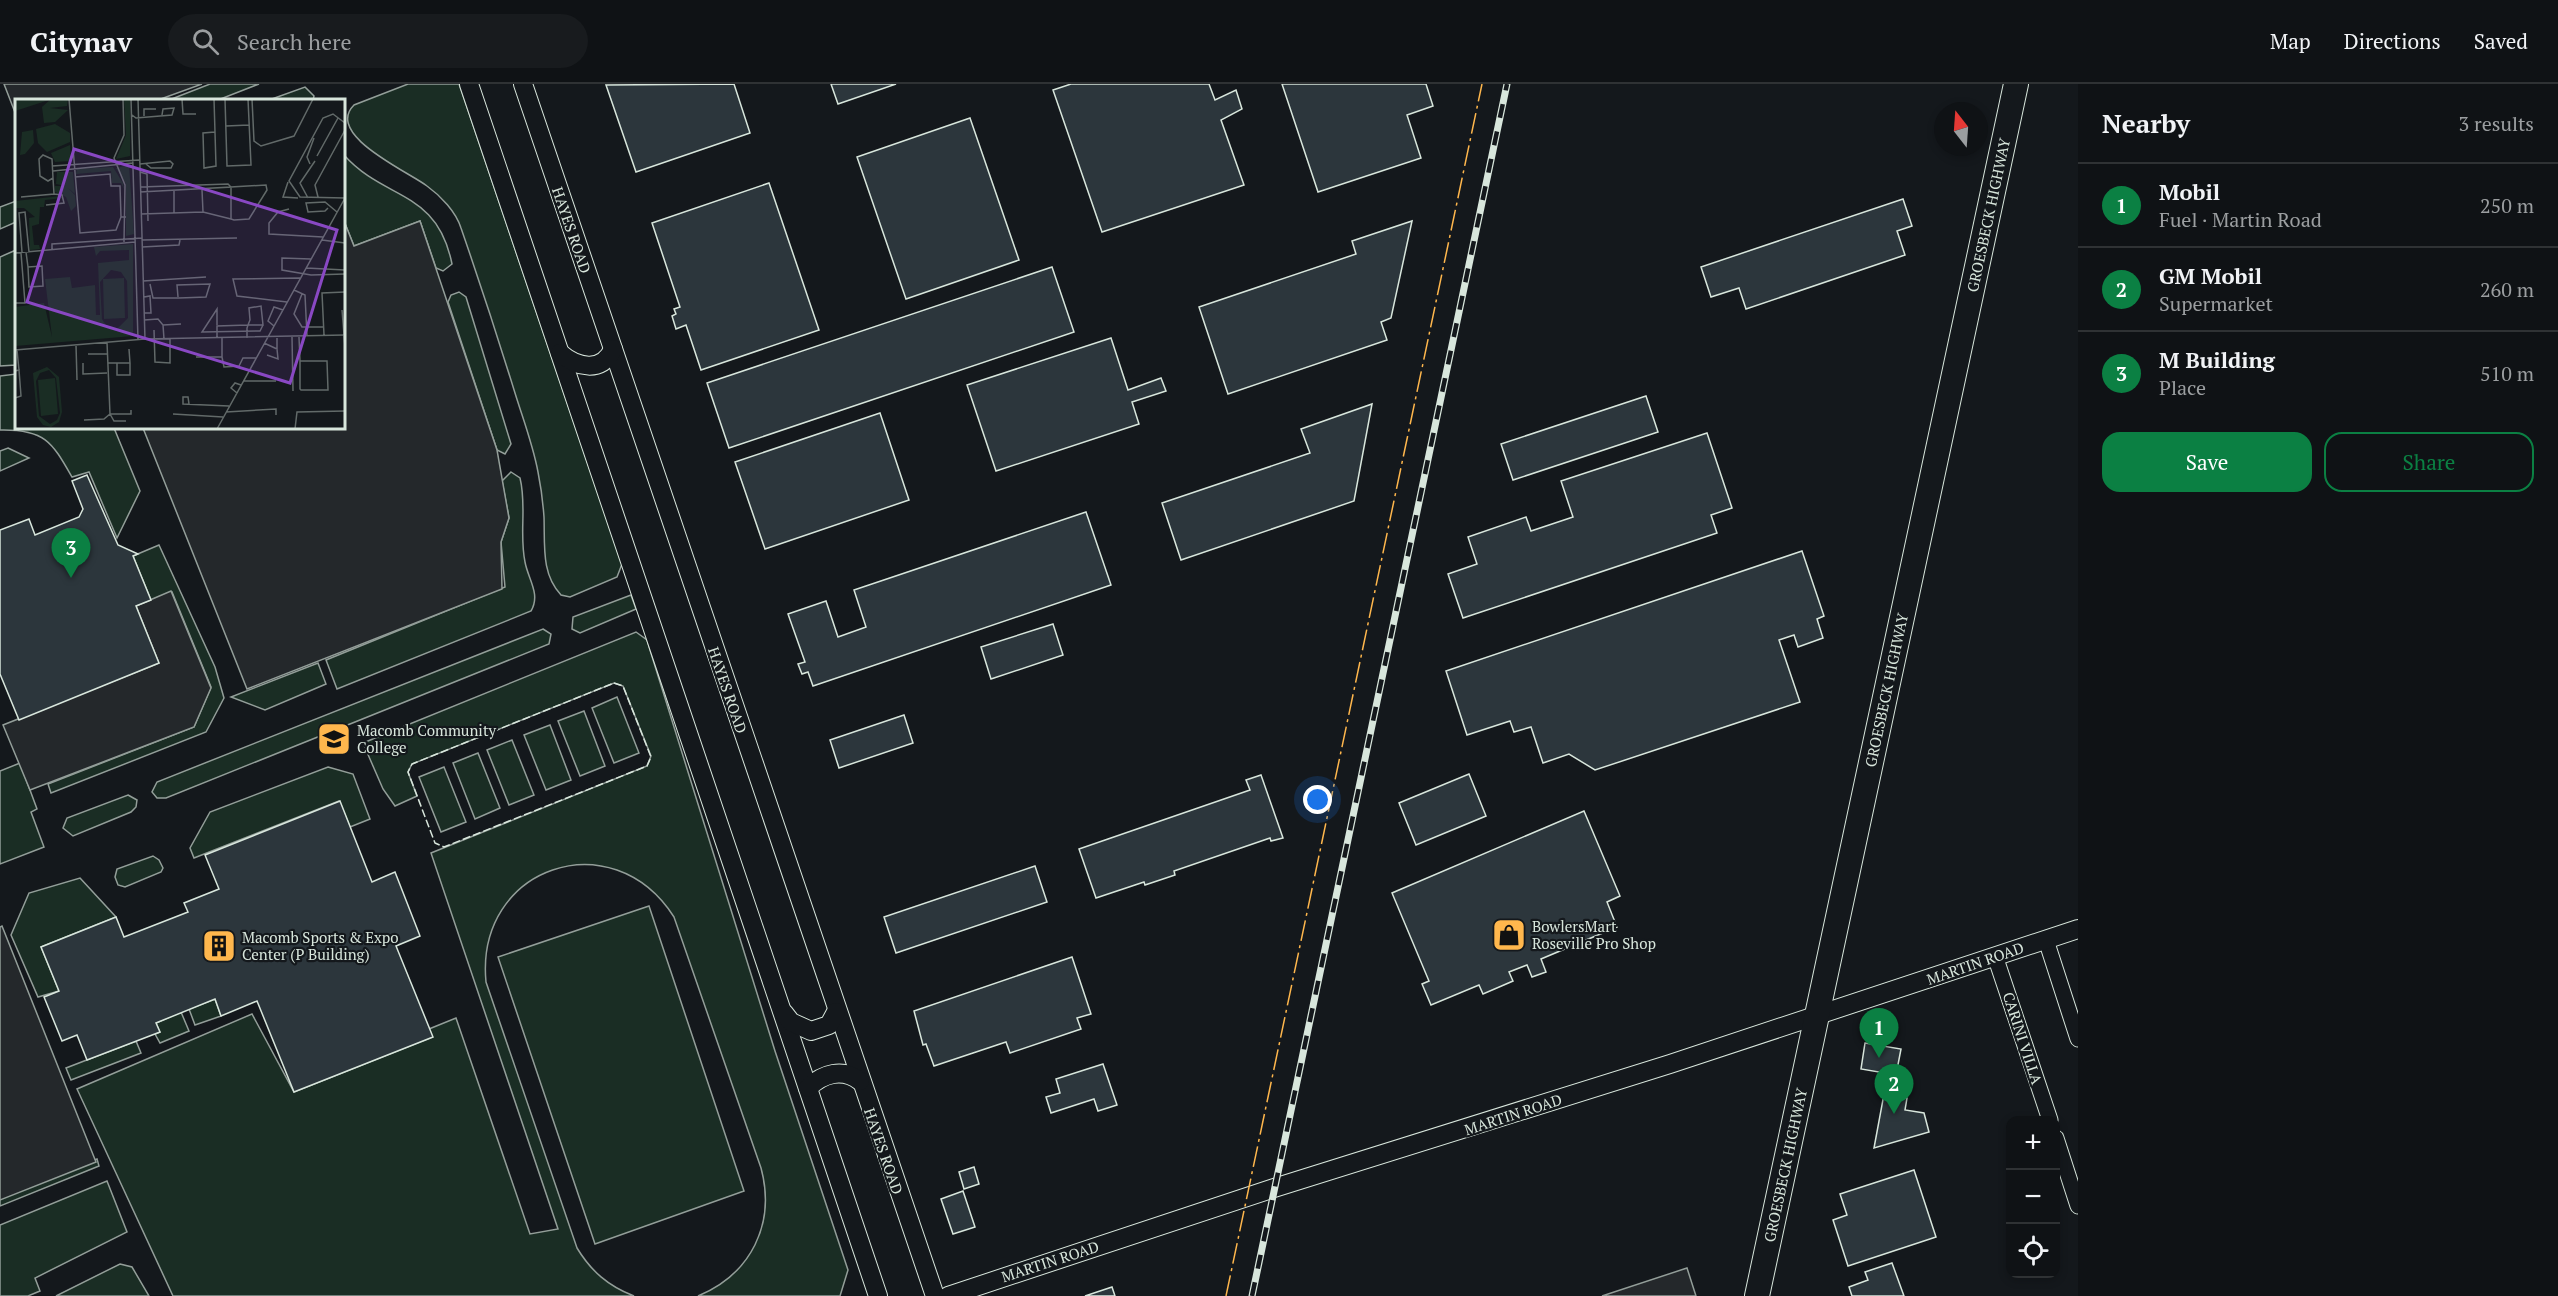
<!DOCTYPE html>
<meta charset="utf-8">
<style>
body{margin:0;font-family:"PT Serif",serif;background:#181b1e;color:#f1f3f6}
.controls{position:absolute;right:18px;bottom:18px;display:grid;overflow:hidden;border-radius:12px;box-shadow:0 3px 9px #0003}
.controls button{width:54px;height:54px;display:grid;place-items:center;padding:0;border:0;border-bottom:2px solid #2f3234;background:#0f1215;color:#f1f3f6;font:30px sans-serif}
.compass{position:absolute;left:1934px;top:18px;width:54px;height:54px;border-radius:50%;background:#0f1215;box-shadow:0 3px 9px #0003;rotate:343deg}
.you{position:absolute;left:1318px;top:716px;width:21px;height:21px;margin:-15px;border:4px solid #fff;border-radius:50%;background:#1a73e8;box-shadow:0 0 0 9px #1a73e833}
.badge{display:grid;place-items:center;width:39px;height:39px;border-radius:50%;background:#0b8043;color:#fff;font-size:20px;font-weight:700}
.pin{position:absolute;translate:-50% -50px;filter:drop-shadow(0 2px 3px #0008)}
.pin::after{content:'';position:absolute;top:32px;width:21px;height:18px;background:inherit;clip-path:polygon(0 0,100% 0,50% 100%)}
.list{margin:0;padding:0;list-style:none}
h2{display:flex;justify-content:space-between;align-items:center;height:78px;margin:0;padding:0 24px;font-size:26px}
h2 small{font-size:20px;font-weight:400;color:#9b9ea0}
.list li{display:grid;grid-template-columns:39px 1fr auto;gap:18px;align-items:center;box-sizing:border-box;height:84px;padding:0 24px;border-top:2px solid #2f3234}
.list b{display:block;font-size:22px;white-space:nowrap}
.list p{margin:0;font-size:20px;white-space:nowrap;color:#9b9ea0}
.list em{font-size:20px;font-style:normal;color:#9b9ea0}
.actions{display:flex;gap:12px;padding:18px 24px}
.actions a{flex:1;padding:14px 0;border:2px solid #0b8043;border-radius:18px;text-align:center;font-size:21px;color:#0b8043}
.actions .main{background:#0b8043;color:#fff}
.icon{flex:none;width:33px;height:33px;fill:none;stroke:currentColor;stroke-width:2;stroke-linecap:round;stroke-linejoin:round}
.map{position:relative;flex:none;width:2078px;height:1212px;overflow:hidden}
header{display:flex;align-items:center;gap:36px;box-sizing:border-box;height:84px;padding:0 30px;background:#0f1215;border-bottom:2px solid #2f3234}
header strong{font-size:28px}
nav{display:flex;gap:33px;margin-inline-start:auto;font-size:21px}
.search{width:420px;height:54px;background:#181b1e;display:flex;align-items:center;gap:15px;box-sizing:border-box;padding:0 21px;border-radius:33px;color:#9b9ea0;font-size:22px}
main{display:flex}
aside{flex:1;background:#0f1215}
.map>svg:first-child{display:block}
.green{fill:#1a2d24;stroke:#939e99;stroke-width:1.5}
.parking{fill:#24282b;stroke:#939e99;stroke-width:1.5}
.building{fill:#2c363c;stroke:#d8e6dc;stroke-width:1.5}
.lines{fill:none;stroke-linecap:round;stroke-linejoin:round}
.minor-casing{stroke:#d8e6dc;stroke-width:17}
.tertiary-casing{stroke:#d8e6dc;stroke-width:20}
.primary-casing{stroke:#d8e6dc;stroke-width:26}
.minor{stroke:#14181c;stroke-width:15}
.tertiary{stroke:#14181c;stroke-width:18}
.primary{stroke:#14181c;stroke-width:24}
.rail-casing{stroke:#d8e6dc;stroke-width:7}
.rail{stroke:#14181c;stroke-width:4.5;stroke-dasharray:14;stroke-linecap:butt}
.fence{stroke:#d8e6dc;stroke-width:1.5;stroke-dasharray:8 3;stroke-linecap:butt}
.power{stroke:#ffb74d;stroke-width:1.5;stroke-dasharray:21 4.5 3 4.5;stroke-linecap:butt}
.labels{text-anchor:middle;dominant-baseline:central;stroke-width:4.5;stroke-linejoin:round;paint-order:stroke}
.street-label{font-size:15px;fill:#d8e6dc;stroke:#14181c}
.poi-label{font-size:15px;fill:#d8e6dc;stroke:#14181c;text-anchor:start}
.inset-road{fill:none;stroke:#626a69;stroke-width:1.5}
.view{fill:#8948c3;fill-opacity:0.15;stroke:#8948c3;stroke-width:3}
.inset-edge{fill:none;stroke:#d8e6dc;stroke-width:3}
</style>
<header>
<strong>Citynav</strong>
<div class="search"><svg class="icon" aria-label="search" viewBox="0 0 24 24"><circle cx="10" cy="10" r="6"/><path d="M15 15l6 6"/></svg>Search here</div>
<nav><a>Map</a><a>Directions</a><a>Saved</a></nav>
</header>
<main>
<div class="map">
<svg width="2078" height="1212" viewBox="0 0 2078 1212">
<rect width="100%" height="100%" fill="#14181c"/>
<g class="green">
<polygon points="210,0 259,0 218,16 169,16"/>
<path d="M 408,0 L 459,0 L 622,480 L 617,493 L 570,513 L 561,511 C 541,490 545,461 544,433 C 543,419 541,403 538,388 C 533,361 523,335 515,309 C 498,254 480,199 461,144 C 456,128 441,112 427,102 C 409,88 324,51 354,21 Z"/>
<polygon points="305,3 314,12 313,16 269,16"/>
<path d="M 344,71 C 385,117 437,105 452,180 L 443,187 L 436,184 L 420,137 L 354,162 L 344,137 Z"/>
<polygon points="16,117 16,138 0,145 0,123"/>
<polygon points="16,166 16,281 0,282 0,173"/>
<polygon points="459,208 466,213 511,360 505,370 497,366 448,218 451,211"/>
<path d="M 16,290 L 16,344 L 114,344 L 140,407 L 117,454 L 89,388 L 72,393 C 52,358 45,345 0,346 L 0,292 Z"/>
<polygon points="8,364 29,374 0,387 0,367"/>
<path d="M 511,388 L 520,394 C 527,422 519,450 525,478 C 528,495 541,510 531,527 L 337,605 L 326,576 L 505,503 L 501,458 L 509,434 L 502,397 Z"/>
<polygon points="159,461 215,583 224,614 206,648 51,709 48,700 194,643 211,603 172,508 151,516 133,472"/>
<polygon points="631,511 636,525 580,549 572,545 573,533"/>
<polygon points="543,545 551,550 549,560 166,714 157,714 152,708 157,698"/>
<path d="M 636,548 L 647,556 L 650,566 L 775,967 L 848,1186 L 840,1212 L 698,1212 C 751,1190 776,1140 761,1084 L 674,833 C 612,736 475,783 486,898 L 577,1164 C 591,1187 608,1202 634,1212 L 173,1212 L 77,1005 L 252,930 L 294,1008 L 432,953 L 429,945 L 456,934 L 530,1150 L 558,1145 L 431,769 L 647,682 L 651,672 L 623,602 L 614,599 L 412,680 L 408,688 L 417,712 L 395,722 L 383,705 L 363,659 Z"/>
<polygon points="318,579 326,600 265,626 231,613"/>
<polygon points="617,613 639,669 614,679 592,624"/>
<polygon points="584,627 605,682 580,692 558,637"/>
<polygon points="550,641 571,696 546,706 524,651"/>
<polygon points="512,656 534,711 509,721 487,666"/>
<polygon points="478,669 500,724 475,735 453,679"/>
<polygon points="20,679 37,725 31,728 44,763 0,780 0,687"/>
<polygon points="328,683 353,690 370,735 350,743 339,717 194,774 190,764 210,728"/>
<polygon points="444,683 466,738 441,748 419,693"/>
<polygon points="128,711 137,716 136,723 131,728 73,752 63,744 67,734"/>
<polygon points="153,772 159,776 163,784 161,788 125,803 118,801 115,793 117,785"/>
<polygon points="80,794 116,833 41,863 59,907 38,913 11,851 29,809"/>
<polygon points="649,822 744,1107 595,1160 498,873"/>
<polygon points="215,915 221,932 195,941 189,925"/>
<polygon points="181,928 189,947 160,959 155,950 160,948 156,939"/>
<polygon points="136,957 141,969 71,996 66,984"/>
<polygon points="97,1075 99,1082 0,1122 0,1111"/>
<polygon points="107,1097 127,1148 35,1194 40,1207 28,1212 0,1212 0,1141"/>
<polygon points="120,1180 132,1183 149,1212 56,1212"/>
</g>
<g class="parking">
<polygon points="4,0 202,0 158,16 16,16 16,31"/>
<polygon points="344,137 354,162 420,137 497,366 509,434 501,458 502,505 247,605 143,344 344,344"/>
<polygon points="171,507 211,604 194,643 30,706 3,641 159,579 136,522"/>
<polygon points="2,842 96,1078 0,1116 0,843"/>
<polygon points="1687,1184 1696,1212 1602,1212"/>
</g>
<g class="building">
<polygon points="734,0 750,49 636,88 606,1"/>
<polygon points="831,0 896,0 838,20"/>
<polygon points="1071,0 1209,0 1215,16 1236,6 1242,25 1221,36 1244,101 1102,148 1053,6"/>
<polygon points="1282,0 1426,0 1433,22 1407,31 1421,74 1318,108"/>
<polygon points="970,34 1019,176 906,215 857,73"/>
<polygon points="769,99 819,246 701,286 686,241 676,245 672,232 676,230 674,225 680,223 652,139"/>
<polygon points="1903,115 1912,142 1897,147 1905,171 1746,225 1739,204 1711,213 1701,183"/>
<polygon points="1412,137 1391,234 1381,238 1387,256 1228,310 1199,223 1356,170 1352,157"/>
<polygon points="1052,183 1074,248 729,364 707,299"/>
<polygon points="1111,254 1128,306 1161,294 1166,307 1132,318 1139,340 996,387 967,301"/>
<polygon points="1646,312 1658,348 1513,396 1501,360"/>
<polygon points="1372,320 1354,417 1181,476 1162,419 1310,369 1301,345"/>
<polygon points="880,329 909,416 765,465 735,378"/>
<polygon points="1707,349 1732,424 1711,431 1717,449 1463,534 1448,490 1477,480 1468,453 1526,433 1531,447 1573,433 1561,397"/>
<polygon points="87,391 118,461 138,470 133,472 151,516 136,522 159,579 19,636 0,590 0,446 29,435 35,451 79,433 83,425 72,397"/>
<polygon points="1086,428 1111,501 813,602 808,588 802,590 798,580 805,578 788,530 826,517 838,553 866,543 854,506"/>
<polygon points="1802,467 1824,532 1817,535 1823,554 1798,563 1794,551 1779,556 1800,618 1595,686 1569,670 1543,679 1531,643 1514,648 1510,637 1467,651 1446,587"/>
<polygon points="1053,540 1063,571 991,595 981,563"/>
<polygon points="904,631 913,659 839,684 830,656"/>
<polygon points="1469,690 1486,732 1416,761 1399,719"/>
<polygon points="1261,691 1283,754 1271,757 1270,754 1174,787 1175,791 1145,801 1144,798 1096,814 1079,765 1250,706 1246,696"/>
<polygon points="340,717 372,798 395,788 420,852 396,862 433,953 294,1008 257,917 221,932 215,915 156,939 160,948 87,976 77,951 62,957 44,913 59,907 41,863 116,833 124,853 188,828 184,819 219,805 205,771"/>
<polygon points="1584,727 1620,812 1607,818 1617,843 1541,875 1546,888 1532,893 1527,881 1509,888 1513,897 1483,910 1479,901 1431,921 1422,900 1429,897 1392,809"/>
<polygon points="1035,782 1047,818 896,869 884,833"/>
<polygon points="1072,873 1091,930 1077,934 1081,945 1010,969 1006,958 934,982 926,960 923,961 914,927"/>
<polygon points="1865,959 1901,965 1896,991 1861,985"/>
<polygon points="1103,980 1117,1021 1098,1027 1094,1015 1051,1029 1046,1013 1060,1009 1056,995"/>
<polygon points="1884,1010 1907,1014 1905,1026 1924,1029 1929,1048 1874,1064"/>
<polygon points="974,1083 979,1100 964,1105 959,1088"/>
<polygon points="1914,1086 1936,1153 1848,1182 1833,1136 1847,1131 1840,1110"/>
<polygon points="963,1107 975,1143 953,1150 941,1115"/>
<polygon points="1892,1179 1904,1212 1852,1212 1849,1203 1868,1196 1865,1188"/>
<polygon points="1112,1203 1115,1212 1085,1212"/>
</g>
<g class="lines">
<defs>
<g id="minor">
<polyline points="2046,856 2078,955"/>
<polyline points="1995,872 2050,1036"/>
<polyline points="2056,1054 2078,1122"/>
</g>
<g id="tertiary">
<polyline points="469,0 878,1212"/>
<polyline points="523,0 935,1212"/>
<path d="M 560,269 C 576,283 602,290 613,265"/>
<polyline points="784,929 791,938 811,947 829,941 836,928"/>
<path d="M 808,1004 C 823,989 843,984 860,997"/>
<polyline points="948,1212 1274,1104 1670,980 2078,845"/>
</g>
<polyline id="primary" points="1757,1212 2016,0"/>
</defs>
<use href="#minor" class="minor-casing"/>
<use href="#tertiary" class="tertiary-casing"/>
<use href="#primary" class="primary-casing"/>
<use href="#minor" class="minor"/>
<use href="#tertiary" class="tertiary"/>
<use href="#primary" class="primary"/>
<defs>
<polyline id="rail" points="1252,1212 1507,0"/>
</defs>
<use href="#rail" class="rail-casing"/>
<use href="#rail" class="rail"/>
<polygon class="fence" points="614,599 623,602 651,673 647,682 444,763 435,759 408,688 412,680"/>
<polyline class="power" points="1226,1212 1482,0"/>
</g>
<defs>
<symbol id="university-square" viewBox="-11 -11 22 22"><rect x="-9" y="-9" width="18" height="18" rx="4" fill="#ffb74d" stroke="#14181c"/><path d="M0-5L7-2L0 1L-7-2ZM-4 1L0 2.5L4 1V4Q0 6-4 4Z" fill="#111"/></symbol>
<symbol id="shop-square" viewBox="-11 -11 22 22"><rect x="-9" y="-9" width="18" height="18" rx="4" fill="#ffb74d" stroke="#14181c"/><path d="M-5-2.5h2.3a2.7 3.5 0 0 1 5.4 0H5L5.5 6h-11ZM-1.5-2.5h3a1.5 2.3 0 0 0-3 0Z" fill="#111"/></symbol>
<symbol id="building-square" viewBox="-11 -11 22 22"><rect x="-9" y="-9" width="18" height="18" rx="4" fill="#ffb74d" stroke="#14181c"/><path d="M-4-6H4V6H1V3H-1V6H-4ZM-2.5-4.3h1.7v1.8h-1.7ZM.8-4.3h1.7v1.8H.8ZM-2.5-1h1.7V.8h-1.7ZM.8-1h1.7V.8H.8Z" fill="#111"/></symbol>
</defs>
<g fill-rule="evenodd">
<use href="#university-square" x="315" y="636" width="38" height="38"/>
<use href="#shop-square" x="1490" y="832" width="38" height="38"/>
<use href="#building-square" x="200" y="843" width="38" height="38"/>
</g>
<g class="labels">
<g class="street-label">
<text transform="translate(1988 131) rotate(-78)">GROESBECK HIGHWAY</text>
<text transform="translate(572 146) rotate(71)">HAYES ROAD</text>
<text transform="translate(728 606) rotate(71)">HAYES ROAD</text>
<text transform="translate(1886 606) rotate(-78)">GROESBECK HIGHWAY</text>
<text transform="translate(1975 879) rotate(-19)">MARTIN ROAD</text>
<text transform="translate(2023 954) rotate(72)">CARINI VILLA</text>
<text transform="translate(1513 1030) rotate(-18)">MARTIN ROAD</text>
<text transform="translate(884 1067) rotate(71)">HAYES ROAD</text>
<text transform="translate(1785 1081) rotate(-78)">GROESBECK HIGHWAY</text>
<text transform="translate(1050 1177) rotate(-18)">MARTIN ROAD</text>
</g>
<g class="poi-label">
<text x="357" y="646">Macomb Community<tspan x="357" dy="17">College</tspan></text>
<text x="1532" y="842">BowlersMart<tspan x="1532" dy="17">Roseville Pro Shop</tspan></text>
<text x="242" y="853">Macomb Sports &amp; Expo<tspan x="242" dy="17">Center (P Building)</tspan></text>
</g>
</g>
<g transform="translate(15 15)">
<rect width="330" height="330" fill="#14181c"/>
<path d="M 0,0 L 33,0 L 34,1 L 0,12 ZM 36,0 L 53,0 L 52,7 L 35,9 L 53,11 L 40,23 L 29,24 L 27,8 ZM 109,0 L 115,0 L 115,57 L 101,60 L 111,36 ZM 40,25 L 55,34 L 55,43 L 32,53 L 23,44 L 21,30 ZM 18,31 L 19,44 L 10,55 L 5,56 L 7,33 ZM 55,46 L 56,62 L 40,63 L 36,54 ZM 114,66 L 119,135 L 111,137 L 111,85 L 101,69 ZM 98,68 L 108,84 L 109,90 L 106,84 L 97,84 L 96,72 L 61,75 L 62,70 ZM 42,73 L 58,73 L 60,95 L 53,89 L 60,96 L 61,107 L 56,112 L 51,98 L 40,93 L 40,87 L 51,87 L 41,85 ZM 46,97 L 48,99 L 30,101 L 29,108 L 25,108 L 24,125 L 17,127 L 19,146 L 24,146 L 25,150 L 15,151 L 14,119 L 20,118 L 9,109 L 0,109 L 0,102 ZM 118,145 L 118,237 L 0,247 L 0,208 L 29,204 L 37,238 L 30,180 L 55,178 L 57,189 L 80,186 L 81,216 L 85,216 L 83,164 L 114,161 L 114,151 L 85,152 L 81,157 L 79,148 ZM 96,171 L 106,173 L 112,182 L 113,219 L 102,230 L 92,228 L 87,220 L 85,183 ZM 109,179 L 110,219 L 89,220 L 88,180 ZM 32,268 L 44,278 L 47,313 L 44,323 L 36,328 L 28,326 L 22,318 L 18,274 ZM 34,271 L 41,279 L 45,314 L 42,321 L 35,325 L 24,317 L 21,282 L 25,274 ZM 40,279 L 43,315 L 26,317 L 23,281 Z" fill="#1a2d24" fill-rule="evenodd"/>
<path class="inset-road" d="M 54,0 L 65,134 L 101,131 L 106,118 L 111,118M 108,0 L 109,36 L 99,59 L 110,86 L 109,143M 116,0 L 123,241M 123,0 L 130,240M 167,0 L 168,15 L 181,15M 199,0 L 201,67 L 189,69 L 188,34 L 200,33M 210,0 L 212,67 L 236,66 L 233,0M 237,0 L 239,42 L 246,47 L 279,37 L 298,0M 117,16 L 121,19 L 157,16 L 159,9 L 148,10 L 147,16M 129,17 L 129,10 L 141,10M 211,27 L 234,26M 28,56 L 37,60 L 38,79 L 33,82 L 25,77 L 24,60 ZM 302,57 L 323,19M 125,65 L 155,62 L 158,65 L 156,69 L 136,69 L 131,65M 295,65 L 292,58 L 299,39M 37,67 L 124,61M 38,72 L 118,64M 125,73 L 132,75 L 133,122M 60,78 L 95,75 L 96,87 L 105,87 L 106,118M 273,83 L 268,98 L 283,99M 125,88 L 213,85 L 216,88 L 125,93M 187,91 L 188,113M 159,92 L 159,114M 6,98 L 39,95 L 38,79M 303,98 L 300,86 L 330,31M 293,99 L 285,84 L 300,62M 330,99 L 285,98 L 274,82 L 308,19 L 318,15 L 330,24M 31,106 L 49,104 L 47,96 L 39,95M 313,109 L 310,112 L 293,113 L 291,104 L 310,103 L 322,113M 274,110 L 263,113 L 254,124 L 254,135 L 308,138M 126,115 L 188,113 L 216,120 L 219,121 L 234,120 L 252,91 L 251,86 L 216,88 L 216,120M 127,141 L 222,139M 307,141 L 330,144M 127,148 L 164,146 L 165,141M 37,151 L 37,145 L 127,139M 7,153 L 4,114 L 10,113 L 14,153M 11,153 L 13,168 L 14,188 L 28,187 L 27,167 L 13,168M 0,154 L 120,143M 296,160 L 267,159 L 267,171 L 296,176 L 330,175M 291,169 L 330,171M 128,182 L 191,178M 135,185 L 138,199 L 164,199 L 191,198 L 195,185 L 162,186 L 163,198M 279,191 L 290,196 L 292,237M 287,195 L 279,215 L 287,228 L 309,228M 129,198 L 135,197 L 136,214 L 129,214M 272,203 L 222,197 L 218,180 L 285,179M 0,204 L 10,204 L 6,154M 327,211 L 330,248M 129,221 L 143,220 L 148,226 L 149,240M 148,226 L 166,225M 202,226 L 202,210 L 187,233 L 245,232 L 248,226M 259,227 L 253,222 L 259,208 L 268,211M 139,231 L 140,263 L 155,264 L 155,240M 309,236 L 307,194 L 330,193M 277,238 L 278,292M 284,238 L 285,262 L 285,290 L 286,291 L 313,291 L 312,262 L 285,262M 202,239 L 202,227 L 233,226 L 248,226 L 246,207 L 234,209 L 235,221 L 233,226 L 232,229 L 232,239M 92,243 L 95,315M 249,244 L 262,250 L 262,239M 61,246 L 62,281M 0,251 L 130,240 L 330,236M 2,251 L 4,271M 73,255 L 92,255M 252,256 L 263,260 L 262,250M 181,258 L 207,258 L 207,239M 207,258 L 209,268 L 224,267 L 228,259 L 241,259M 68,264 L 68,275 L 92,274M 93,264 L 115,264 L 114,250M 102,264 L 102,276 L 115,276 L 115,264M 0,272 L 4,271 L 6,297 L 0,299M 228,282 L 261,282M 222,294 L 216,289 L 220,284 L 226,286M 174,305 L 173,298 L 168,298 L 168,305 L 214,307M 211,313 L 261,310 L 261,316M 95,315 L 99,322 L 111,322M 158,315 L 208,318M 69,321 L 89,320 L 95,315 L 116,315 L 116,311M 202,330 L 330,99M 280,330 L 282,313 L 330,312"/>
<path class="view" d="M 59,50 L 322,131 L 275,284 L 12,203 Z"/>
<rect width="330" height="330" class="inset-edge"/>
</g>
</svg>
<div class="controls">
<button>+</button>
<button>−</button>
<button><svg class="icon" aria-label="locate" viewBox="0 0 24 24"><circle cx="12" cy="12" r="6"/><path d="M12 2v4M12 18v4M2 12h4M18 12h4"/></svg></button>
</div>
<svg class="compass" viewBox="-18 -18 36 36"><path d="M0-13l5 13h-10z" fill="#e53935"/><path d="M0 13l5-13h-10z" fill="#9b9ea0"/></svg>
<div class="you"></div>
<div class="pin badge" style="left:1879px;top:974px">1</div>
<div class="pin badge" style="left:1894px;top:1030px">2</div>
<div class="pin badge" style="left:71px;top:494px">3</div>
</div>
<aside>
<h2>Nearby<small>3 results</small></h2>
<ul class="list">
<li><span class="badge">1</span><div><b>Mobil</b><p>Fuel · Martin Road</p></div><em>250 m</em></li>
<li><span class="badge">2</span><div><b>GM Mobil</b><p>Supermarket</p></div><em>260 m</em></li>
<li><span class="badge">3</span><div><b>M Building</b><p>Place</p></div><em>510 m</em></li>
</ul>
<div class="actions"><a class="main">Save</a><a>Share</a></div>
</aside>
</main>
